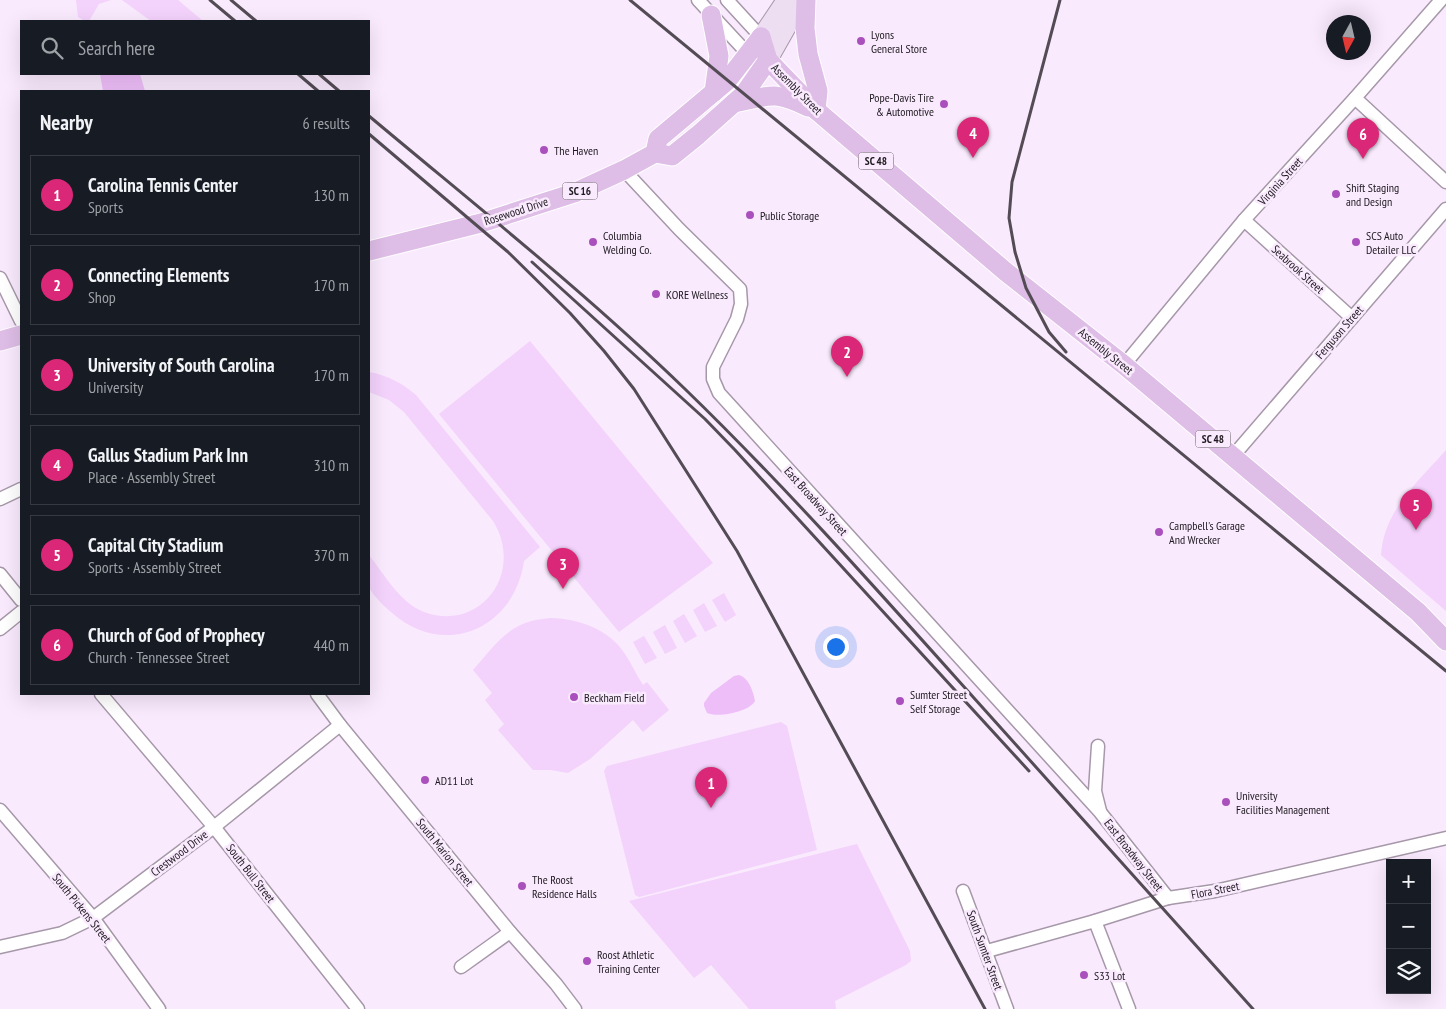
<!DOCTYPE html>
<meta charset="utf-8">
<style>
body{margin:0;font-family:"PT Sans Narrow",sans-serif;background:#242831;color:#f1f3f6}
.controls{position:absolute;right:15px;bottom:15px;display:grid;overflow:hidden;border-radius:0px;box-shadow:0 5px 20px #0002}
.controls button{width:45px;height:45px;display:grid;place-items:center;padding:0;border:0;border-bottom:1px solid #363941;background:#171b24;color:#f1f3f6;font:25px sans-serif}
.compass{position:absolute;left:1326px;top:15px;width:45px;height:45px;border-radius:50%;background:#171b24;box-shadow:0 5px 20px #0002;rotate:188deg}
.you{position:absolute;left:835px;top:646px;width:18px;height:18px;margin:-12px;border:4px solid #fff;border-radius:50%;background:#1a73e8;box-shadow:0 0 0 8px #1a73e833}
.badge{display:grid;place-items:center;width:32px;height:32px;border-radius:50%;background:#db2777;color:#fff;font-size:16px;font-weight:700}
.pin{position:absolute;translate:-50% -41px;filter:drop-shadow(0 1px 2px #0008)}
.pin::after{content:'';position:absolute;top:26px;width:18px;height:15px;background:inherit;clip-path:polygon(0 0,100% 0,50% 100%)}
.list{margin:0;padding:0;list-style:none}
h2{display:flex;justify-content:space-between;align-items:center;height:65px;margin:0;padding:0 20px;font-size:21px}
h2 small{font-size:16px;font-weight:400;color:#9ea1a6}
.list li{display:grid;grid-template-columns:32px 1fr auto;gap:15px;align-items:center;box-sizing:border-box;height:80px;margin:0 10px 10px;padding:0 10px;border:1px solid #363941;border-radius:0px}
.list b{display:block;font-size:19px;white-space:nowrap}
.list p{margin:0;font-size:16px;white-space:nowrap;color:#9ea1a6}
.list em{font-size:16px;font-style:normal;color:#9ea1a6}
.icon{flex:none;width:28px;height:28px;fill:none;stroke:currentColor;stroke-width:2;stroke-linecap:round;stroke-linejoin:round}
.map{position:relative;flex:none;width:1446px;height:1009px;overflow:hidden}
.search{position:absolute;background:#171b24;box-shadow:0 5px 20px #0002;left:20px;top:20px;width:350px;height:55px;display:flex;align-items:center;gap:12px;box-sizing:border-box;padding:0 18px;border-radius:0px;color:#9ea1a6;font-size:19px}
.panel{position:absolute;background:#171b24;box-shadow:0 5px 20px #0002;left:20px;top:90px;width:350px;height:605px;border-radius:0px}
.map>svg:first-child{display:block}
.green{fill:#f3d2fb}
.water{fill:#eebef9}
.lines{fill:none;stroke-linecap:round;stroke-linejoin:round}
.street-casing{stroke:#a697a9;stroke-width:15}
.secondary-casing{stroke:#a697a9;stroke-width:20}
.primary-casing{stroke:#fff;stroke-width:21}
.street{stroke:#fff;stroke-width:12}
.secondary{stroke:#eedef2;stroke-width:18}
.primary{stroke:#debde6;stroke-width:19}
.rail{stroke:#534c55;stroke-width:3}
.poi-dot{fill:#a950bd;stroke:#f9eafd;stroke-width:2}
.labels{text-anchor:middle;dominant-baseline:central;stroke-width:5;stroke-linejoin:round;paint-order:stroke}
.shield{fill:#f9eafd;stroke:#605862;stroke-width:1}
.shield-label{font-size:11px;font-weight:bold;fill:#1e191f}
.poi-label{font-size:12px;fill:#1e191f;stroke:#f9eafd;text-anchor:start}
.street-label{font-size:12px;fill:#1e191f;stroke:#f9eafd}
</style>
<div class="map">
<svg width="1446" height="1009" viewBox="0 0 1446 1009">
<rect width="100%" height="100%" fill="#f9eafd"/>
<g class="green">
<polygon points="76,0 111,0 99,4 89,21 85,21 78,17"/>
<polygon points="122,0 178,0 203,21 151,21"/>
<polygon points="530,341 713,563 619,632 439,414"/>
<path d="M 369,372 C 387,375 402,383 416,395 L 540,547 L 524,561 C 514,630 443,659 391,612 C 385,607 370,593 369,586 C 367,577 369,565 369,555 C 384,574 400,603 424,612 C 481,633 525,572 493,521 L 404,412 L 389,400 L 369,392 Z"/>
<path d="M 1446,450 L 1446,611 L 1381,555 C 1384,510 1418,482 1446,450 Z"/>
<polygon points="724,593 736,615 725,622 712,600"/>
<polygon points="704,603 717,626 705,632 693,610"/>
<polygon points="684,614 697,636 685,643 673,621"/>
<path d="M 551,618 C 579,619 609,629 625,654 C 632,664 636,675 643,685 L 647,682 L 669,710 L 643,732 L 633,720 L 590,759 L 568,773 L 551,770 L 533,770 L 498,730 L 504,724 L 485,700 L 492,693 L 473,670 C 499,641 509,621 551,618 Z"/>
<polygon points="665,625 677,648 665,654 653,632"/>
<polygon points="644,636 657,658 645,664 633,642"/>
<polygon points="781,722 787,726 817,850 639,897 635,895 604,771 607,766"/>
<polygon points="857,844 910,951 911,961 906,965 835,1001 836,1009 749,1009 711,965 694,978 629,901"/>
</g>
<g class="water">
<polygon points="100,74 140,74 145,91 103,91"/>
<path d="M 739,675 C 749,678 753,691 755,701 C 749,712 718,718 707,713 L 704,706 L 704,703 L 711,693 L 734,676 Z"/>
</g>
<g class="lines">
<defs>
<g id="street">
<polyline points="698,0 748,54"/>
<polyline points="727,0 761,37"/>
<polyline points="1355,98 1446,182"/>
<polyline points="624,170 679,229 740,289 741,304 737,319 713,367 713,379 719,393 1100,812 1168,898"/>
<polyline points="1244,220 1352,318"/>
<polyline points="0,278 21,321"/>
<polyline points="1124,365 1244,220 1355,98 1441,0"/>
<polyline points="1233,456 1446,209"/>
<polyline points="0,499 21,489"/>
<polyline points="0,574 21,600"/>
<polyline points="0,629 21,612"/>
<polyline points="101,694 214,827 358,1009"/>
<polyline points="317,694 340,725 510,932 556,984 575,1009"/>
<polyline points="1098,746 1095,791 1100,811"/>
<polyline points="0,810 93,918 159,1009"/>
<polyline points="963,891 1007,1009"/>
<polyline points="1095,921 1129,1009"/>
<polyline points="0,947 62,933 93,918 214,827 340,725"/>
<polyline points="987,951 1095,921 1168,898 1215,891 1446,838"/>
<polyline points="461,967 510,932"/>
</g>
<g id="secondary">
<polyline points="761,37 786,0"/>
<polyline points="768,60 802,0"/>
</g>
<g id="primary">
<polyline points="806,0 805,28 808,54 818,91 816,110"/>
<polyline points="711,15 719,56 714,92"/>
<polyline points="761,37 768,60 816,110 1006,272 1124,365 1418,612 1446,641"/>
<path d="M 734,103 C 770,96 773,90 808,107"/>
<polyline points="655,153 658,139 727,81 761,37"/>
<polyline points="369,251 481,223 574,193 624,170 655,153 672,156 698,135 744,94 768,60"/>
<polyline points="0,341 21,335"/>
</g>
</defs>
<use href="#street" class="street-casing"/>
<use href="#secondary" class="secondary-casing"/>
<use href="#primary" class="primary-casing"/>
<use href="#street" class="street"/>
<use href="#secondary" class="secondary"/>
<use href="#primary" class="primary"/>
<g class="rail">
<polyline points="210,0 235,21"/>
<polyline points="231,0 256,21"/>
<polyline points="630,0 1446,671"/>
<polyline points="1060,0 1012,182 1009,218 1015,252 1026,288 1049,332 1066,352"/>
<polyline points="298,74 318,91"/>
<polyline points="319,74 339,91"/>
<path d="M 369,116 C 475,205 585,292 685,389 C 786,487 880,593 974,698 C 1067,802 1161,905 1253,1009"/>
<polyline points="369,134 508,252 570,313 604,351 634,389 737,551 985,1009"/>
<polyline points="532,262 705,419 735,450 1029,771"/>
</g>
</g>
<g class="poi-dot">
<circle cx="861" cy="41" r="5"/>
<circle cx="944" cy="104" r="5"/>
<circle cx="544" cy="150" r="5"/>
<circle cx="1336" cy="194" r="5"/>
<circle cx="750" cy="215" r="5"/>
<circle cx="593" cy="242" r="5"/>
<circle cx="1356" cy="242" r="5"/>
<circle cx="656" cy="294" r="5"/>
<circle cx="1159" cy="532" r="5"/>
<circle cx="574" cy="697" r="5"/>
<circle cx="900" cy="701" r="5"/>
<circle cx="425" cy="780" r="5"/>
<circle cx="1226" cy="802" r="5"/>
<circle cx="522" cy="886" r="5"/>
<circle cx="587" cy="961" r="5"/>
<circle cx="1084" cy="975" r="5"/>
</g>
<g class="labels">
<g class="shield">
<rect x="858.5" y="152.5" width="35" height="17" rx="4"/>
<rect x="562.5" y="182.5" width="35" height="17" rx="4"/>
<rect x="1195.5" y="430.5" width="35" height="17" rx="4"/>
</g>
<g class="shield-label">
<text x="876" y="161">SC 48</text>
<text x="580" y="191">SC 16</text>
<text x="1213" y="439">SC 48</text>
</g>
<g class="poi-label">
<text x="871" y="34">Lyons<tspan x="871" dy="14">General Store</tspan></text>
<text x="934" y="97" text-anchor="end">Pope-Davis Tire<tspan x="934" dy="14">&amp; Automotive</tspan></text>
<text x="554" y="150">The Haven</text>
<text x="1346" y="187">Shift Staging<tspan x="1346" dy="14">and Design</tspan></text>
<text x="760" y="215">Public Storage</text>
<text x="603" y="235">Columbia<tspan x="603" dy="14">Welding Co.</tspan></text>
<text x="1366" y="235">SCS Auto<tspan x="1366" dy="14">Detailer LLC</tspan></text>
<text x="666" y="294">KORE Wellness</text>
<text x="1169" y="525">Campbell's Garage<tspan x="1169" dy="14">And Wrecker</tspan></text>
<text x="910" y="694">Sumter Street<tspan x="910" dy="14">Self Storage</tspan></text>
<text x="584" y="697">Beckham Field</text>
<text x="435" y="780">AD11 Lot</text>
<text x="1236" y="795">University<tspan x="1236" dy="14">Facilities Management</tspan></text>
<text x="532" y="879">The Roost<tspan x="532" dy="14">Residence Halls</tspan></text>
<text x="597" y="954">Roost Athletic<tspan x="597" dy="14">Training Center</tspan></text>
<text x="1094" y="975">S33 Lot</text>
</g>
<g class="street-label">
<text transform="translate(797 89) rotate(45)">Assembly Street</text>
<text transform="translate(1280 181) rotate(-48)">Virginia Street</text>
<text transform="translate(516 211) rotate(-18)">Rosewood Drive</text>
<text transform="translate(1298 269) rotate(42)">Seabrook Street</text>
<text transform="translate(1339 332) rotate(-49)">Ferguson Street</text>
<text transform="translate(1106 351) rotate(39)">Assembly Street</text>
<text transform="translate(816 501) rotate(48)">East Broadway Street</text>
<text transform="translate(445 852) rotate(51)">South Marion Street</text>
<text transform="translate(179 853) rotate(-37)">Crestwood Drive</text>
<text transform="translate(1134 855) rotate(52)">East Broadway Street</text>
<text transform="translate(251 873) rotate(52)">South Bull Street</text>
<text transform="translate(1215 890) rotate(-11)">Flora Street</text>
<text transform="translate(82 908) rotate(51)">South Pickens Street</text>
<text transform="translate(985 950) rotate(70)">South Sumter Street</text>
</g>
</g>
</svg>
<div class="controls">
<button>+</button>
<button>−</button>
<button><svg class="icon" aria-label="layers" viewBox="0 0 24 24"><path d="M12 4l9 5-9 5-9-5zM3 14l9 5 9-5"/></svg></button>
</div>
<svg class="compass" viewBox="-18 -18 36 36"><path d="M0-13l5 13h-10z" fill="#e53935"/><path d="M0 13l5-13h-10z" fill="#9ea1a6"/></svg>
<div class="you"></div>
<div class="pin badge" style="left:711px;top:808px">1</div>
<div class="pin badge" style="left:847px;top:377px">2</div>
<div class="pin badge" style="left:563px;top:589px">3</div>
<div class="pin badge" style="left:973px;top:158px">4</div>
<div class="pin badge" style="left:1416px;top:530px">5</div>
<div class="pin badge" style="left:1363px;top:159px">6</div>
<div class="search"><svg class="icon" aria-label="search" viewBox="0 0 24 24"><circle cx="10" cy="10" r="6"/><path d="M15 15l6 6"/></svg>Search here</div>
<section class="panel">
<h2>Nearby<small>6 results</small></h2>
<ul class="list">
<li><span class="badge">1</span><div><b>Carolina Tennis Center</b><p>Sports</p></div><em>130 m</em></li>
<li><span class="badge">2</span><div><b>Connecting Elements</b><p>Shop</p></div><em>170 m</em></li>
<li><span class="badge">3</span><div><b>University of South Carolina</b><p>University</p></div><em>170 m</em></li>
<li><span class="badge">4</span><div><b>Gallus Stadium Park Inn</b><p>Place · Assembly Street</p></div><em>310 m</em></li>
<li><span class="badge">5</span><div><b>Capital City Stadium</b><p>Sports · Assembly Street</p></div><em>370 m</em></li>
<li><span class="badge">6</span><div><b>Church of God of Prophecy</b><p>Church · Tennessee Street</p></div><em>440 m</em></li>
</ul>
</section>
</div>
